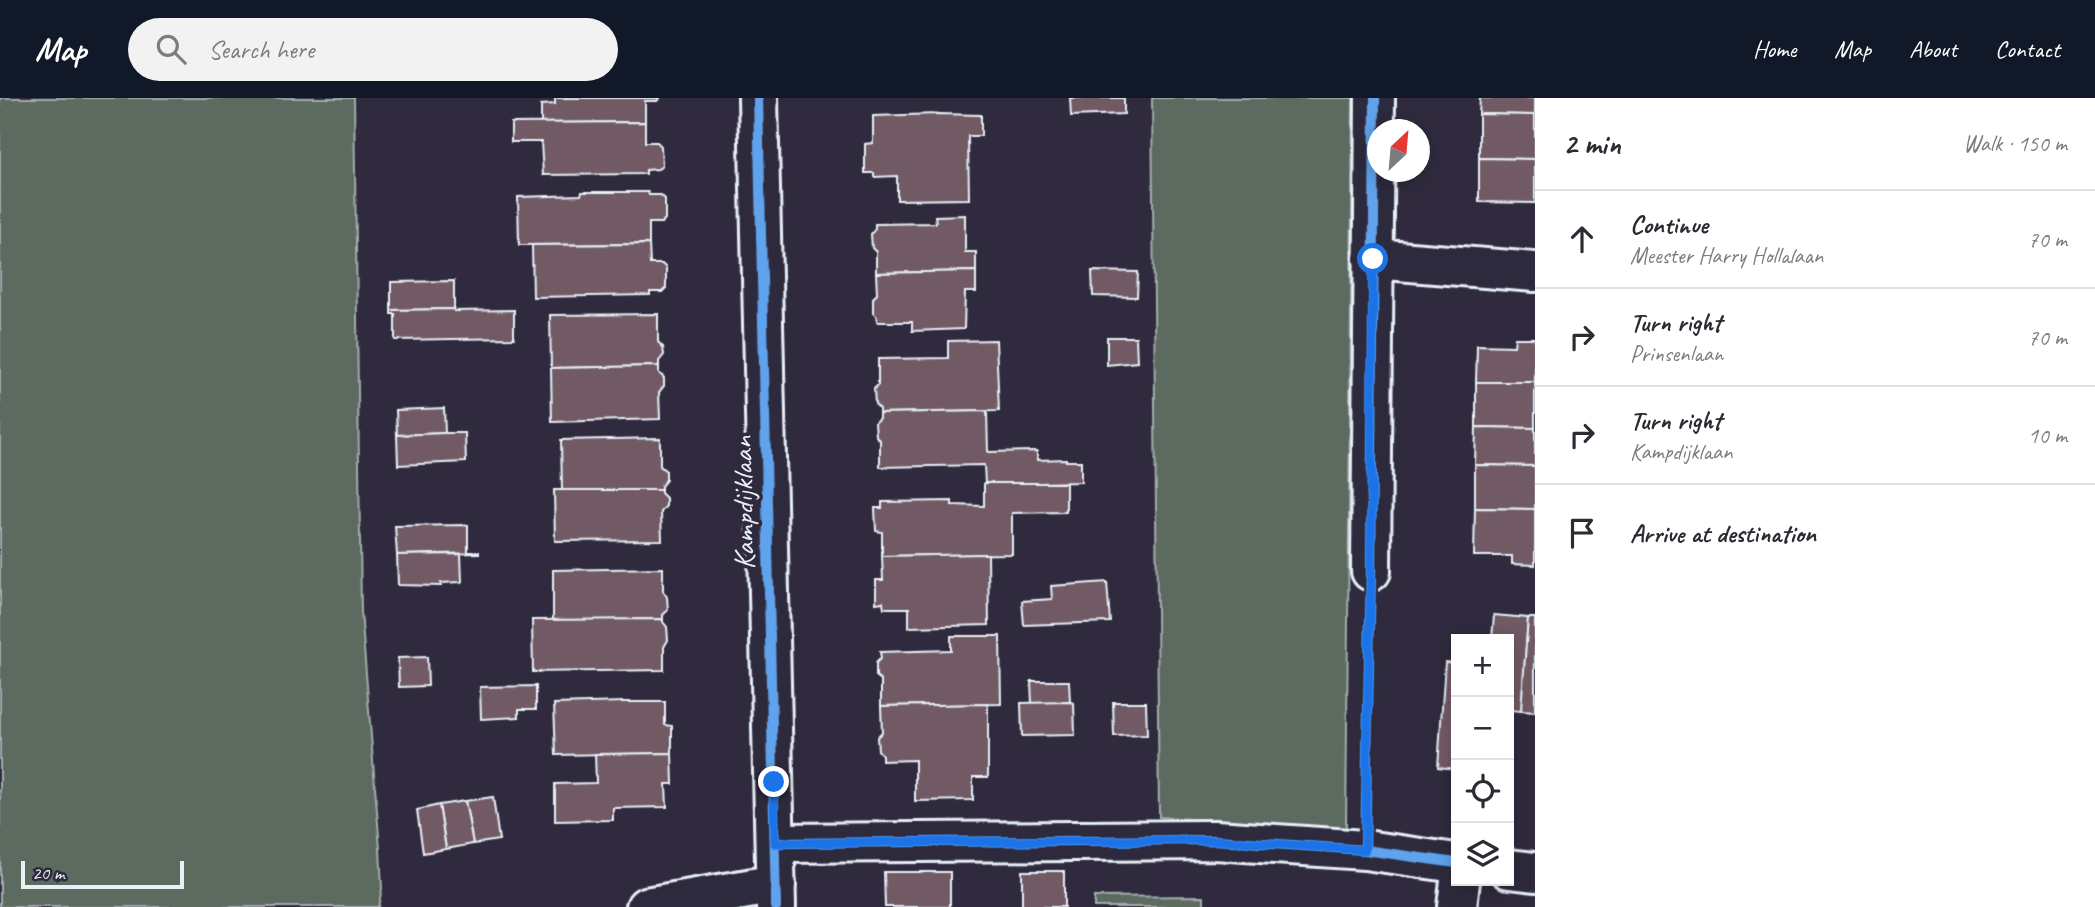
<!DOCTYPE html>
<meta charset="utf-8">
<style>
body{margin:0;font-family:Caveat,sans-serif;background:#f2f2f3;color:#2b2b33}
.controls{position:absolute;right:21px;bottom:21px;display:grid;overflow:hidden;border-radius:0px;box-shadow:0 4px 18px #0003}
.controls button{width:63px;height:63px;display:grid;place-items:center;padding:0;border:0;border-bottom:2px solid #e1e1e2;background:#fff;color:#2b2b33;font:35px sans-serif}
.compass{position:absolute;left:1367px;top:21px;width:63px;height:63px;border-radius:50%;background:#fff;box-shadow:0 4px 18px #0003;rotate:26deg}
.scale{position:absolute;left:21px;bottom:18px;width:163px;box-sizing:border-box;padding-left:7px;border:4px solid #e8f1f8;border-top:0;font-size:19px;line-height:24px;white-space:nowrap;color:#e8f1f8;-webkit-text-stroke:5px #2f2a3d;paint-order:stroke}
.stop{position:absolute;width:21px;height:21px;margin:-16px;border:5px solid #1a73e8;border-radius:50%;background:#fff}
.stop.end{background:#1a73e8;border-color:#fff;box-shadow:0 2px 7px #0008}
.list{margin:0;padding:0;list-style:none}
h2{display:flex;justify-content:space-between;align-items:center;height:91px;margin:0;padding:0 28px;font-size:30px}
h2 small{font-size:23px;font-weight:400;color:#7c7c81}
.list li{display:grid;grid-template-columns:46px 1fr auto;gap:21px;align-items:center;box-sizing:border-box;height:98px;padding:0 28px;border-top:2px solid #e1e1e2}
.list b{display:block;font-size:26px;white-space:nowrap}
.list p{margin:0;font-size:23px;white-space:nowrap;color:#7c7c81}
.list em{font-size:23px;font-style:normal;color:#7c7c81}
.icon{flex:none;width:38px;height:38px;fill:none;stroke:currentColor;stroke-width:2;stroke-linecap:round;stroke-linejoin:round}
.map{position:relative;flex:none;width:1535px;height:809px;overflow:hidden}
header{display:flex;align-items:center;gap:42px;box-sizing:border-box;height:98px;padding:0 35px;background:#111827;color:#fff}
header strong{font-size:33px}
nav{display:flex;gap:38px;margin-inline-start:auto;font-size:24px}
.search{width:490px;height:63px;background:#f2f2f3;display:flex;align-items:center;gap:18px;box-sizing:border-box;padding:0 24px;border-radius:38px;color:#7c7c81;font-size:26px}
main{display:flex}
aside{flex:1;background:#fff}
.map>svg:first-child{display:block}
.green{fill:#5c6a60;stroke:#a2aeac;stroke-width:2}
.park{fill:url(#park-crowns);stroke:#a2aeac;stroke-width:2}
.building{fill:#725a65;stroke:#e8f1f8;stroke-width:2}
.lines{fill:none;stroke-linecap:round;stroke-linejoin:round}
.minor-casing{stroke:#e8f1f8;stroke-width:44}
.minor{stroke:#2f2a3d;stroke-width:38}
.cycleway-casing{stroke:#2f2a3d;stroke-width:15}
.cycleway{stroke:#60a3ed;stroke-width:10}
.route{stroke:#1a73e8;stroke-width:9}
.labels{text-anchor:middle;dominant-baseline:central;stroke-width:7;stroke-linejoin:round;paint-order:stroke}
.street-label{font-size:30px;fill:#e8f1f8;stroke:#2f2a3d}
</style>
<header>
<strong>Map</strong>
<div class="search"><svg class="icon" aria-label="search" viewBox="0 0 24 24"><circle cx="10" cy="10" r="6"/><path d="M15 15l6 6"/></svg>Search here</div>
<nav><a>Home</a><a>Map</a><a>About</a><a>Contact</a></nav>
</header>
<main>
<div class="map">
<svg width="1535" height="809" viewBox="0 0 1535 809">
<defs>
<pattern id="park-crowns" width="20" height="18" patternUnits="userSpaceOnUse" patternTransform="scale(1.75)"><rect width="20" height="18" fill="#5c6a60"/><path d="M2 6a3 3 0 1 1 6 0M12 15a3 3 0 1 1 6 0" fill="none" stroke="#738078"/></pattern>
</defs>
<rect width="100%" height="100%" fill="#2f2a3d"/>
<filter id="ink" filterUnits="userSpaceOnUse"><feTurbulence type="fractalNoise" baseFrequency=".0143" numOctaves="2"/><feDisplacementMap in="SourceGraphic" scale="14" xChannelSelector="R" yChannelSelector="G"/><feConvolveMatrix kernelMatrix="1 2 1 2 8 2 1 2 1" color-interpolation-filters="sRGB"/></filter>
<g filter="url(#ink)">
<g class="green">
<polygon points="0,0 354,0 361,513 380,751 382,791 378,809 0,809"/>
<polygon points="1152,0 1353,0 1346,731 1159,719"/>
</g>
<polygon class="park" points="1204,798 1204,809 1094,809 1094,799"/>
<g class="building">
<polygon points="555,0 660,0 657,3 645,3 645,24 541,25 541,7 555,6"/>
<polygon points="1070,0 1124,0 1124,16 1071,18"/>
<polygon points="1480,0 1535,0 1535,17 1479,16"/>
<polygon points="939,16 981,17 981,38 968,38 969,101 897,102 897,78 874,79 874,75 865,75 865,46 873,45 873,18"/>
<polygon points="1479,16 1535,17 1535,61 1479,60"/>
<polygon points="645,24 645,44 657,44 661,48 662,68 658,71 646,72 646,76 543,77 541,44 511,44 511,25"/>
<polygon points="1479,60 1535,61 1535,105 1479,104"/>
<polygon points="582,94 648,94 649,97 661,97 665,101 665,121 661,125 649,125 649,146 519,147 518,99 581,97"/>
<polygon points="965,117 965,154 976,154 976,173 876,175 876,154 872,150 871,136 875,131 875,126 936,125 935,118"/>
<polygon points="649,146 650,166 662,166 666,170 666,190 662,194 650,194 650,197 533,199 532,147"/>
<polygon points="976,173 976,194 965,194 964,231 912,233 912,224 877,224 877,219 873,215 873,200 877,196 876,175"/>
<polygon points="1092,173 1138,174 1137,199 1093,198"/>
<polygon points="454,183 454,211 391,212 391,184"/>
<polygon points="454,211 454,213 514,212 514,240 395,242 395,216 391,216 391,212"/>
<polygon points="658,216 658,244 663,249 664,257 659,263 659,268 551,270 550,217"/>
<polygon points="1107,239 1136,239 1137,264 1107,267"/>
<polygon points="1515,240 1535,240 1535,284 1476,284 1477,247 1514,248"/>
<polygon points="996,242 999,313 879,315 879,310 875,306 874,291 878,287 878,261 948,260 948,243"/>
<polygon points="659,268 659,275 664,280 664,288 659,294 660,321 552,324 551,270"/>
<polygon points="1476,284 1535,284 1535,330 1476,329"/>
<polygon points="444,310 445,335 397,337 396,312"/>
<polygon points="987,313 988,354 1037,353 1037,362 1066,361 1066,363 1081,363 1081,384 992,386 992,384 985,386 984,367 880,369 880,342 876,338 875,324 879,320 879,315"/>
<polygon points="1476,329 1535,330 1535,368 1475,367"/>
<polygon points="445,335 465,335 466,364 398,367 397,337"/>
<polygon points="660,340 660,368 666,373 666,382 661,388 661,392 562,392 561,342"/>
<polygon points="1475,367 1535,368 1535,411 1475,410"/>
<polygon points="984,385 1066,385 1066,414 1012,415 1012,456 882,458 882,434 876,433 875,410 882,410 882,404 952,403 952,407 984,408"/>
<polygon points="554,392 661,392 661,395 666,400 666,408 661,414 662,442 555,443"/>
<polygon points="1475,410 1535,411 1535,467 1512,466 1512,458 1474,458"/>
<polygon points="468,427 468,454 479,454 479,455 397,457 395,428"/>
<polygon points="461,456 462,484 441,485 441,488 398,487 397,457"/>
<polygon points="985,456 988,456 989,527 909,529 909,510 884,510 883,504 876,505 876,482 883,482 882,458"/>
<polygon points="663,470 663,493 667,499 668,512 663,517 663,521 553,523 553,472"/>
<polygon points="1107,484 1110,524 1024,527 1022,503 1052,501 1051,488"/>
<polygon points="1494,517 1528,520 1521,613 1509,612 1509,541 1492,541"/>
<polygon points="1528,520 1535,520 1535,614 1521,613"/>
<polygon points="663,521 663,524 667,529 668,542 664,549 664,572 533,574 532,522"/>
<polygon points="951,538 1000,538 1001,606 881,608 881,582 876,578 876,565 881,560 880,554 951,552"/>
<polygon points="427,559 428,588 399,589 398,560"/>
<polygon points="1445,564 1456,565 1456,671 1438,669"/>
<polygon points="1031,583 1069,583 1070,604 1032,606"/>
<polygon points="536,588 536,611 519,611 519,619 481,621 480,589"/>
<polygon points="624,604 665,604 665,627 672,628 672,655 556,657 554,606"/>
<polygon points="1070,604 1074,605 1075,637 1022,638 1021,605"/>
<polygon points="1113,604 1146,604 1147,637 1114,638"/>
<polygon points="988,606 988,679 973,679 973,702 915,703 915,662 882,663 882,657 878,652 877,639 882,634 881,608"/>
<polygon points="672,655 673,686 666,686 667,709 613,710 613,722 555,723 555,686 596,685 595,656"/>
<polygon points="493,699 499,742 473,746 465,703"/>
<polygon points="465,703 473,746 446,751 439,707"/>
<polygon points="439,707 446,751 423,755 417,712"/>
<rect x="1022" y="773" width="42" height="36"/>
<polygon points="884,774 950,774 950,809 885,809"/>
</g>
<g class="lines">
<defs>
<g id="minor">
<polyline points="758,0 776,809"/>
<polyline points="1373,161 1535,174"/>
<polyline points="1371,473 1375,0"/>
<polyline points="775,745 1215,742 1365,752 1456,765"/>
<polyline points="1509,771 1535,774"/>
<polyline points="646,809 776,786"/>
<polyline points="1457,809 1460,783"/>
</g>
</defs>
<use href="#minor" class="minor-casing"/>
<use href="#minor" class="minor"/>
<defs>
<g id="cycleway">
<polyline points="758,0 776,809"/>
<polyline points="775,745 1215,742 1365,752 1456,765"/>
<polyline points="1365,752 1371,473 1375,0"/>
</g>
</defs>
<use href="#cycleway" class="cycleway-casing"/>
<use href="#cycleway" class="cycleway"/>
</g>
</g>
<g class="lines" filter="url(#ink)">
<polyline class="route" points="774,684 775,745 1215,742 1365,752 1371,473 1373,161"/>
</g>
<g class="labels">
<g class="street-label">
<text transform="translate(743 405) rotate(-91)">Kampdijklaan</text>
</g>
</g>
</svg>
<div class="controls">
<button>+</button>
<button>−</button>
<button><svg class="icon" aria-label="locate" viewBox="0 0 24 24"><circle cx="12" cy="12" r="6"/><path d="M12 2v4M12 18v4M2 12h4M18 12h4"/></svg></button>
<button><svg class="icon" aria-label="layers" viewBox="0 0 24 24"><path d="M12 4l9 5-9 5-9-5zM3 14l9 5 9-5"/></svg></button>
</div>
<svg class="compass" viewBox="-18 -18 36 36"><path d="M0-13l5 13h-10z" fill="#e53935"/><path d="M0 13l5-13h-10z" fill="#7c7c81"/></svg>
<div class="scale">20 m</div>
<div class="stop" style="left:1373px;top:161px"></div>
<div class="stop end" style="left:774px;top:684px"></div>
</div>
<aside>
<h2>2 min<small>Walk · 150 m</small></h2>
<ul class="list">
<li><svg class="icon" aria-label="ahead" viewBox="0 0 24 24"><path d="M12 20V5M6 11l6-6 6 6"/></svg><div><b>Continue</b><p>Meester Harry Hollalaan</p></div><em>70 m</em></li>
<li><svg class="icon" aria-label="right" viewBox="0 0 24 24"><path d="M7 20v-9h11M14 6l5 5-5 5"/></svg><div><b>Turn right</b><p>Prinsenlaan</p></div><em>70 m</em></li>
<li><svg class="icon" aria-label="right" viewBox="0 0 24 24"><path d="M7 20v-9h11M14 6l5 5-5 5"/></svg><div><b>Turn right</b><p>Kampdijklaan</p></div><em>10 m</em></li>
<li><svg class="icon" aria-label="arrive" viewBox="0 0 24 24"><path d="M6 21V4h12l-3 4 3 4H6"/></svg><div><b>Arrive at destination</b></div></li>
</ul>
</aside>
</main>
